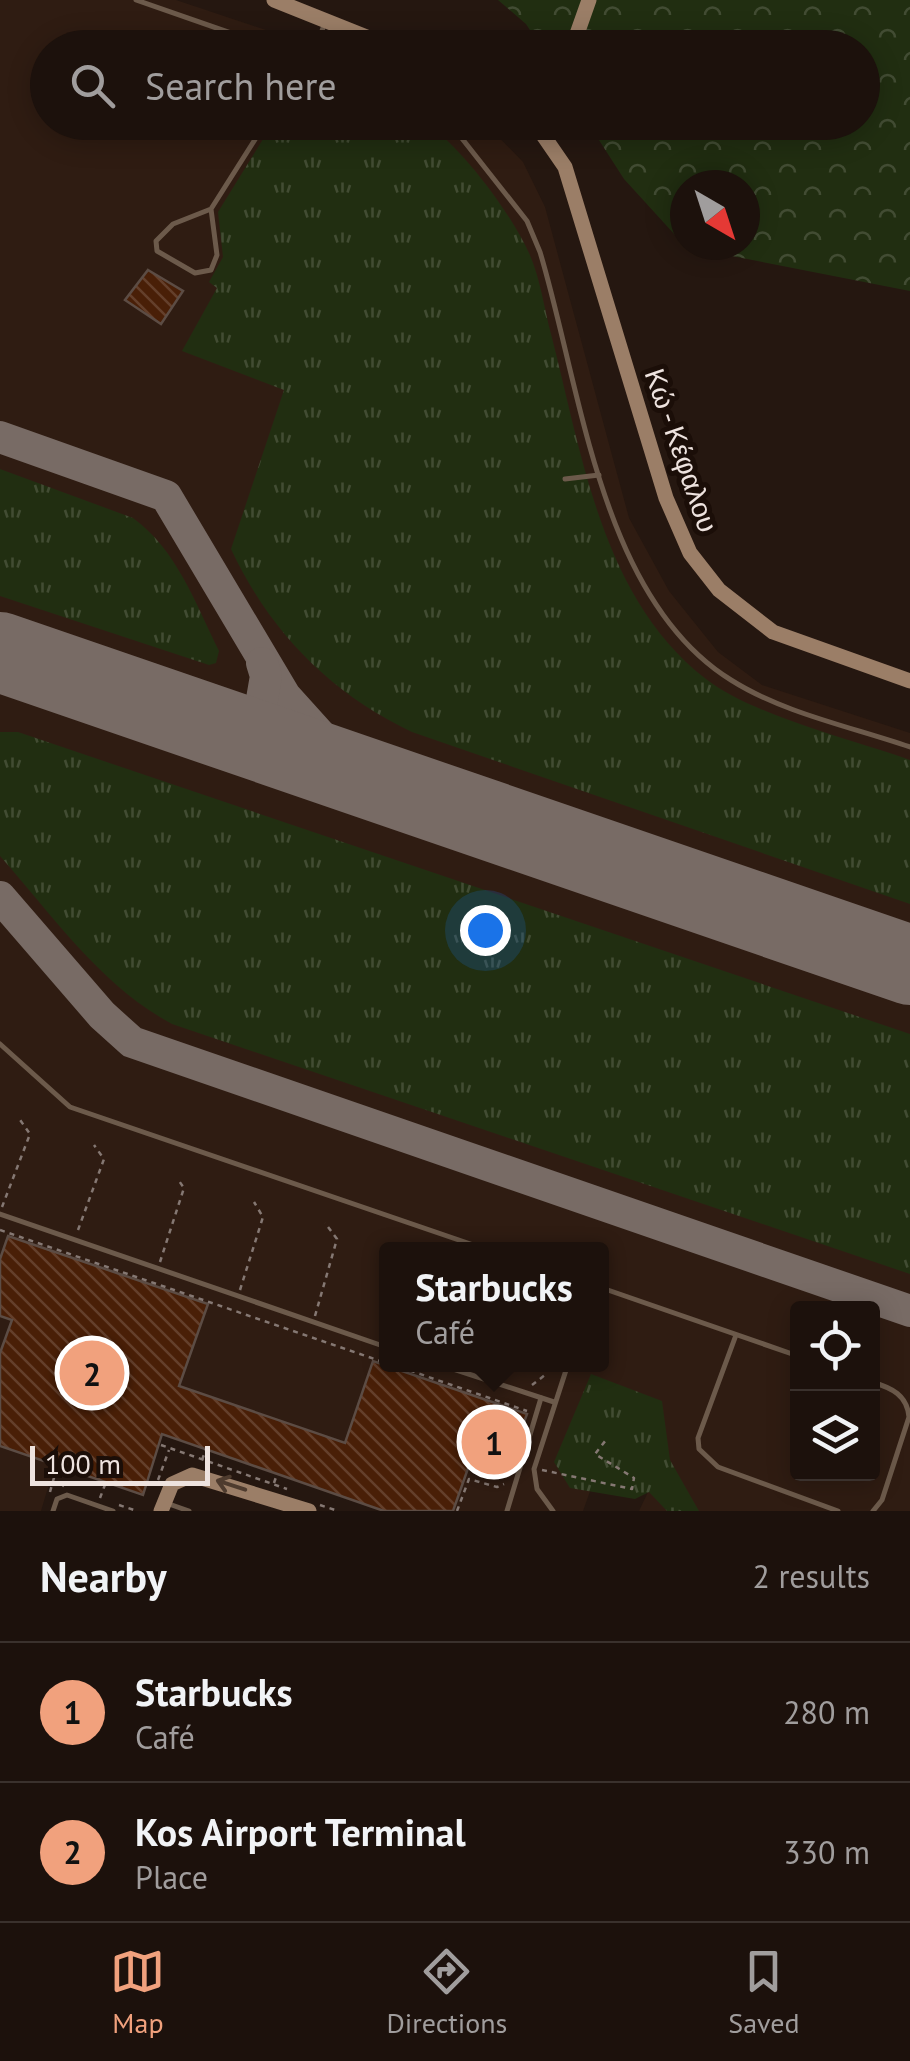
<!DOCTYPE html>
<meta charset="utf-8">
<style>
body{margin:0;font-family:"PT Sans",sans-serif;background:#251a15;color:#f1f3f6}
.controls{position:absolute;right:30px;bottom:30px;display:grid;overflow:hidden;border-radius:10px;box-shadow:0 5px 25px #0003}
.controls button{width:90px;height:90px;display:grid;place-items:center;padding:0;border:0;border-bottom:2px solid #3a312d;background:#1c110c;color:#f1f3f6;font:50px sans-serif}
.compass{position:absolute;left:670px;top:170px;width:90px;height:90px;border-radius:50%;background:#1c110c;box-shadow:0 5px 25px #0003;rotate:141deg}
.scale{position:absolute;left:30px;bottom:25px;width:180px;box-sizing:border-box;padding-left:10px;border:5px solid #eee3df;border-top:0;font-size:28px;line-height:35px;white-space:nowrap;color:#eee3df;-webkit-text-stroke:8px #1b0e08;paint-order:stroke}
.you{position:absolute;left:485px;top:930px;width:35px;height:35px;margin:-25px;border:8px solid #fff;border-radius:50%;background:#1a73e8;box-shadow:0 0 0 15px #1a73e833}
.badge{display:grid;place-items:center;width:65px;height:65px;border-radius:50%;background:#f1a17d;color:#111;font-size:32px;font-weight:700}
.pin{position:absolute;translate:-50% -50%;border:5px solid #fff;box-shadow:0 2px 10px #0006}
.popup{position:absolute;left:379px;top:1242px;width:230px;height:130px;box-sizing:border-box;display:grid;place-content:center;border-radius:10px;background:#1c110c;filter:drop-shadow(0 2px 8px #0005);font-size:32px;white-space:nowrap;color:#a09d9d}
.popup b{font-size:38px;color:#f1f3f6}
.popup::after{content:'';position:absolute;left:50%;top:100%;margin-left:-20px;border:20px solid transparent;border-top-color:#1c110c}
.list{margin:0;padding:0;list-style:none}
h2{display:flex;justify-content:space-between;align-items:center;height:130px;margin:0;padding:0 40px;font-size:42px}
h2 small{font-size:32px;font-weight:400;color:#a09d9d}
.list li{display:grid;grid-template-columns:65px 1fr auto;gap:30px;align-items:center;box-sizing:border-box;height:140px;padding:0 40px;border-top:2px solid #3a312d}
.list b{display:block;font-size:38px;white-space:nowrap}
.list p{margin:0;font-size:32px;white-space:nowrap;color:#a09d9d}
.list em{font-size:32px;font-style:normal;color:#a09d9d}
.icon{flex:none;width:55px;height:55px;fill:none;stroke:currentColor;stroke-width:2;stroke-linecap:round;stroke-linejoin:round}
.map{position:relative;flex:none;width:910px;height:1511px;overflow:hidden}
.search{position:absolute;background:#1c110c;box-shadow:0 5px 25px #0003;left:30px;right:30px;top:30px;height:110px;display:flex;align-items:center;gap:25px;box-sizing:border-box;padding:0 35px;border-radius:55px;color:#a09d9d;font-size:38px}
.sheet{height:410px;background:#1c110c}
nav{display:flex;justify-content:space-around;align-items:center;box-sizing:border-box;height:140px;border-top:2px solid #3a312d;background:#1c110c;font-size:28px;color:#a09d9d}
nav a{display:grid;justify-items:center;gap:5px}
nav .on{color:#f1a17d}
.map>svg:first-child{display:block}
.built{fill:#2f1c12;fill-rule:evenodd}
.grass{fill:url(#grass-tufts)}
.park{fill:url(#park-crowns);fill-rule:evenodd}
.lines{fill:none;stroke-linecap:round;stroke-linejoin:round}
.taxiway{stroke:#786b65;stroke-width:32}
.runway{stroke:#786b65;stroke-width:80}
.building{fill:url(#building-back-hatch);stroke:#5c4c44;stroke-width:2.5}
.path{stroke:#857873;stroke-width:2.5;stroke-dasharray:5 5;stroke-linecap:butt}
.lane{stroke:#6c5a4b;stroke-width:5}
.secondary{stroke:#9b7e67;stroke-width:15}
.oneway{stroke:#4e3b2e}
.labels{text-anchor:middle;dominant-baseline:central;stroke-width:10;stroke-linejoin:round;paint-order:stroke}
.street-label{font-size:28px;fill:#eee3df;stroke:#1b0e08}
</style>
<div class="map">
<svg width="910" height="1511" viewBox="0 0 910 1511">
<defs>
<pattern id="grass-tufts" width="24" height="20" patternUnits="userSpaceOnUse" patternTransform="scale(2.5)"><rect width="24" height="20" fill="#212e11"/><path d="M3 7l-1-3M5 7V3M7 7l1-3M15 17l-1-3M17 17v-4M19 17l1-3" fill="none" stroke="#424c33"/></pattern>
<pattern id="park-crowns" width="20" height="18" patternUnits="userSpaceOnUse" patternTransform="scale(2.5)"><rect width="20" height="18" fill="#212e11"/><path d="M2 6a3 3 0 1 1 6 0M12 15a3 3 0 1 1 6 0" fill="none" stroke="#424c33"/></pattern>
<pattern id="building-back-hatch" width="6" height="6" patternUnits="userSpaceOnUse" patternTransform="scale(2.5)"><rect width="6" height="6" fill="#491f07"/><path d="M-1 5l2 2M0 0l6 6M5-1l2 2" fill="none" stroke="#643f2b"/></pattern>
</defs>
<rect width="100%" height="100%" fill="#251710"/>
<path class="built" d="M 0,0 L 176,0 L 317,47 L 48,48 L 48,122 L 487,125 L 523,162 L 545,207 L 629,518 L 669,591 L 718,652 L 762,685 L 910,733 L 910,1511 L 639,1511 L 648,1492 L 643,1487 L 593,1483 L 583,1511 L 384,1511 L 162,1434 L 143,1495 L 51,1463 L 48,1472 L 52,1474 L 41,1511 L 0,1511 ZM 386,1250 L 602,1250 L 602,1364 L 386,1364 ZM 798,1308 L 872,1308 L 872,1474 L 798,1474 Z"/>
<g class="grass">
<path d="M 273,123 L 427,123 C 464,151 509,210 529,253 C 540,277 544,308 551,334 C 582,453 601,598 706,679 C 752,715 853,740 910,760 L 910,904 L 412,732 C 330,693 270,632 231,549 L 284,390 L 182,351 L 217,288 L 209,282 L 223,257 L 218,212 Z"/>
<path d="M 0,469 L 133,518 C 177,550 195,603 219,651 L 216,663 L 209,665 L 0,596 Z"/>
<path d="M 0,732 L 18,732 L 910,1034 L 910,1274 L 172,1024 C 101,986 53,916 0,856 Z"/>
<polygon points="591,1374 662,1401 670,1460 699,1511 667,1511 649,1492 635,1499 570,1488 554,1462"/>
</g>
<path class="park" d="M 498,0 L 910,0 L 910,291 L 686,247 L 624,179 L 588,123 L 862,122 L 862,48 L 541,47 L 526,24 ZM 685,185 L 745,185 L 745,245 L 685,245 Z"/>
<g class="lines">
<g class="taxiway">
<polyline points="0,437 166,496 285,696 359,778"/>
<polyline points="208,725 231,727 261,705 266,676 262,663"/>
<polyline points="0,897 102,1015 132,1042 910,1311"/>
</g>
<polyline class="runway" points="0,652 910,965"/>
</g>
<g class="building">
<polygon points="148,270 183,291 161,324 125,300"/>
<polygon points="8,1236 208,1304 179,1386 345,1443 373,1361 527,1414 507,1469 472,1457 453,1511 384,1511 162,1434 143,1495 0,1446 0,1353 12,1320 0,1316 0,1259"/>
</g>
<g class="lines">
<g class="path">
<polyline points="2,1207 30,1134 18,1117"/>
<polyline points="0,1230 386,1363"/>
<polyline points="78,1230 104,1159 94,1145"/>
<polyline points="400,1249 400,1250"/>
<polyline points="160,1262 184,1188 177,1178"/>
<polyline points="240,1290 263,1217 254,1202"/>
<polyline points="315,1316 337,1239 325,1223"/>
<polyline points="391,1364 527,1411"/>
<polyline points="532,1385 545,1375 548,1364"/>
<polyline points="161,1445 287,1489"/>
<polyline points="202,1460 206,1449"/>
<polyline points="542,1470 632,1489 634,1478 595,1454 606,1440"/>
<polyline points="158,1480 169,1450"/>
<polyline points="53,1482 64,1486"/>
<polyline points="274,1483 277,1474"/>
<polyline points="50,1492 55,1474"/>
<polyline points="100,1498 106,1482"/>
<polyline points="119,1505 137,1511"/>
<polyline points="320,1505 338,1511"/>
<polyline points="457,1511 469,1479 497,1487 504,1484"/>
</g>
<g class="lane">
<polyline points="136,0 274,48"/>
<polyline points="521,35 528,48"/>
<polyline points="316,48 325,22"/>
<polyline points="283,122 289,129"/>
<path d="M 449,122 L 527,221 L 540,252 C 581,387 600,599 731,680 C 783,713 852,727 910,747"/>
<polyline points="211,209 217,255 211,270 195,273 157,251 156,241 173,224 211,209 266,122"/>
<polyline points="565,479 599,475"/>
<polyline points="0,1044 70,1107 488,1250"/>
<polyline points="0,1214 386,1347"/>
<polyline points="602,1288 798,1356"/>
<polyline points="736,1335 698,1438 699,1449 718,1467 838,1511"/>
<polyline points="438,1364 554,1402"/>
<path d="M 872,1382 C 892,1388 907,1395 909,1417 L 882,1500 L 873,1511"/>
<polyline points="169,1504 189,1511"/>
<polyline points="53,1511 57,1499 67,1495 113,1511"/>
<polyline points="507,1511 541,1398"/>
<polyline points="553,1511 537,1489 534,1469 568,1364"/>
</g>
<g class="secondary">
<polyline points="274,0 394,48"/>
<polyline points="572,48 589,0"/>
<polyline points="534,122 565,167 666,498 690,553 719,590 773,632 910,681"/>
<polyline points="161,1511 172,1484 192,1475 309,1511"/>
</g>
</g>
<defs><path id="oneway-shaft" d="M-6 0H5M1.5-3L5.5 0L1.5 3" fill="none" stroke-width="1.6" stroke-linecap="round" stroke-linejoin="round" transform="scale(2.5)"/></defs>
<use class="oneway" href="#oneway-shaft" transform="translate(231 1485) rotate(-162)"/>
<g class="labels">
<g class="street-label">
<text transform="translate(682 450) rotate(71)">Κώ - Κέφαλου</text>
</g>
</g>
</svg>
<div class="controls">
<button><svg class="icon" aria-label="locate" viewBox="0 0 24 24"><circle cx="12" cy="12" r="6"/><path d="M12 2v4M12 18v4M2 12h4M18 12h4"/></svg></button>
<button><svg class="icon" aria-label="layers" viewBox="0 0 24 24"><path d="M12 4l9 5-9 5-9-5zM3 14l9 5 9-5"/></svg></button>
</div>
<svg class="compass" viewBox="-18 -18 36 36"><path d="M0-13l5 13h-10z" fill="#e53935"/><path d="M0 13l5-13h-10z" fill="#a09d9d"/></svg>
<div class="scale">100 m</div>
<div class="you"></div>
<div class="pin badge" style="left:494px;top:1442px">1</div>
<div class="popup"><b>Starbucks</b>Café</div>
<div class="pin badge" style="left:92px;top:1373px">2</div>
<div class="search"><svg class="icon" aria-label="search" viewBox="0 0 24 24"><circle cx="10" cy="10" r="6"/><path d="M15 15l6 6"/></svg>Search here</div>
</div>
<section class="sheet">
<h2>Nearby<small>2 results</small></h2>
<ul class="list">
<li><span class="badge">1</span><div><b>Starbucks</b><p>Café</p></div><em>280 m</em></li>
<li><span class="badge">2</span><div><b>Kos Airport Terminal</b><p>Place</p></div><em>330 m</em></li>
</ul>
</section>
<nav>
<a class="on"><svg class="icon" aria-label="map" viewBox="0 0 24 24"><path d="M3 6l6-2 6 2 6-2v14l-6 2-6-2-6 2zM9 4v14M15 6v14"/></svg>Map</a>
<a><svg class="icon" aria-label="directions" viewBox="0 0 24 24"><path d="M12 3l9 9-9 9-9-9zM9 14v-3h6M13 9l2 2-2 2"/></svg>Directions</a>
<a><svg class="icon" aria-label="saved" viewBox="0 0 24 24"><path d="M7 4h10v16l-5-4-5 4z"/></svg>Saved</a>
</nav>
